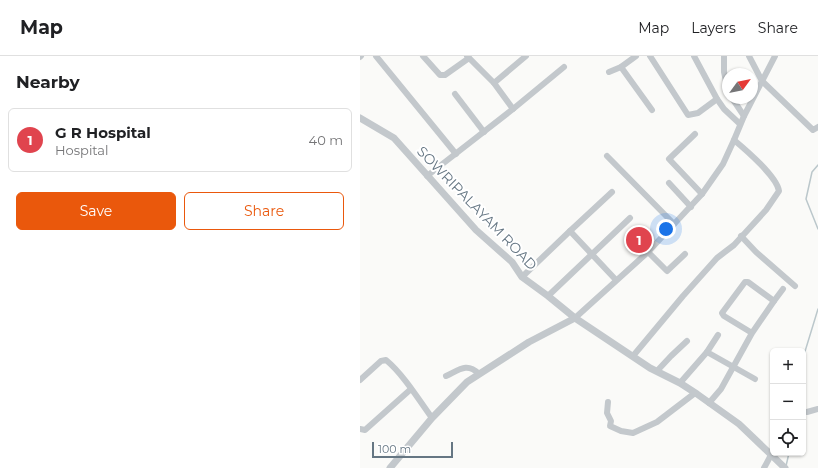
<!DOCTYPE html>
<meta charset="utf-8">
<style>
body{margin:0;font-family:Montserrat,sans-serif;background:#f6f6f6;color:#202124}
.controls{position:absolute;right:12px;bottom:12px;display:grid;overflow:hidden;border-radius:6px;box-shadow:0 1px 3px #0004}
.controls button{width:36px;height:36px;display:grid;place-items:center;padding:0;border:0;border-bottom:1px solid #e0e0e0;background:#fff;color:#202124;font:20px sans-serif}
.compass{position:absolute;left:362px;top:12px;width:36px;height:36px;border-radius:50%;background:#fff;box-shadow:0 1px 3px #0004;rotate:57deg}
.scale{position:absolute;left:12px;bottom:10px;width:81px;box-sizing:border-box;padding-left:4px;border:2px solid #657683;border-top:0;font-size:11px;line-height:14px;white-space:nowrap;color:#657683;-webkit-text-stroke:3px #fff;paint-order:stroke}
.you{position:absolute;left:306px;top:173px;width:14px;height:14px;margin:-10px;border:3px solid #fff;border-radius:50%;background:#1a73e8;box-shadow:0 0 0 6px #1a73e833}
.badge{display:grid;place-items:center;width:26px;height:26px;border-radius:50%;background:#ea580c;color:#fff;font-size:13px;font-weight:700}
.pin{position:absolute;translate:-50% -50%;border:2px solid #fff;box-shadow:0 1px 4px #0006}
.list{margin:0;padding:0;list-style:none}
h2{display:flex;justify-content:space-between;align-items:center;height:52px;margin:0;padding:0 16px;font-size:17px}
h2 small{font-size:13px;font-weight:400;color:#757577}
.list li{display:grid;grid-template-columns:26px 1fr auto;gap:12px;align-items:center;box-sizing:border-box;height:64px;margin:0 8px 8px;padding:0 8px;border:1px solid #e0e0e0;border-radius:6px}
.list b{display:block;font-size:15px;white-space:nowrap}
.list p{margin:0;font-size:13px;white-space:nowrap;color:#757577}
.list em{font-size:13px;font-style:normal;color:#757577}
.actions{display:flex;gap:8px;padding:12px 16px}
.actions a{flex:1;padding:9px 0;border:1px solid #ea580c;border-radius:6px;text-align:center;font-size:14px;color:#ea580c}
.actions .main{background:#ea580c;color:#fff}
.icon{flex:none;width:22px;height:22px;fill:none;stroke:currentColor;stroke-width:2;stroke-linecap:round;stroke-linejoin:round}
.map{position:relative;flex:none;width:458px;height:412px;overflow:hidden}
header{display:flex;align-items:center;gap:24px;box-sizing:border-box;height:56px;padding:0 20px;background:#fff;border-bottom:1px solid #e0e0e0}
header strong{font-size:19px}
nav{display:flex;gap:22px;margin-inline-start:auto;font-size:14px}
main{display:flex}
aside{flex:1;background:#fff}
.map>svg:first-child{display:block}
.lines{fill:none;stroke-linecap:round;stroke-linejoin:round}
.stream{stroke:#bbc7cb;stroke-width:1.5}
.minor{stroke:#c3c8cc;stroke-width:6}
.tertiary{stroke:#c3c8cc;stroke-width:7}
.labels{text-anchor:middle;dominant-baseline:central;stroke-width:4;stroke-linejoin:round;paint-order:stroke}
.street-label{font-size:14px;fill:#657683;stroke:#fff}
</style>
<header>
<strong>Map</strong>
<nav><a>Map</a><a>Layers</a><a>Share</a></nav>
</header>
<main>
<aside>
<h2>Nearby<small></small></h2>
<ul class="list">
<li><span class="badge" style="background:#e0444e">1</span><div><b>G R Hospital</b><p>Hospital</p></div><em>40 m</em></li>
</ul>
<div class="actions"><a class="main">Save</a><a>Share</a></div>
</aside>
<div class="map">
<svg width="458" height="412" viewBox="0 0 458 412">
<rect width="100%" height="100%" fill="#fafaf8"/>
<g class="lines">
<g class="stream">
<polyline points="458,109 452,116 446,143 458,173"/>
<polyline points="443,302 458,253"/>
<polyline points="426,410 429,397"/>
</g>
<g class="minor">
<polyline points="16,0 96,98"/>
<polyline points="63,0 80,19 85,19 109,2"/>
<polyline points="107,0 134,27"/>
<polyline points="166,0 134,27 153,53 204,11"/>
<polyline points="290,0 328,59 338,57 357,43"/>
<polyline points="334,0 357,43 364,53 380,68"/>
<polyline points="364,0 364,16 368,34"/>
<polyline points="389,0 402,25 453,74 458,71"/>
<polyline points="0,1 1,0"/>
<polyline points="261,11 292,54"/>
<polyline points="249,16 261,11 276,0"/>
<polyline points="95,38 124,76"/>
<polyline points="372,42 384,60"/>
<polyline points="335,78 309,103 342,138"/>
<polyline points="247,100 314,168"/>
<polyline points="67,120 153,53"/>
<polyline points="309,127 331,151"/>
<polyline points="210,175 252,136"/>
<polyline points="381,180 396,196 435,230"/>
<polyline points="288,196 307,215 325,198"/>
<polyline points="162,221 210,175 256,224"/>
<polyline points="188,240 270,162"/>
<polyline points="414,245 423,233"/>
<polyline points="215,262 288,196 342,138 363,108 374,84 384,60 415,0"/>
<polyline points="358,279 347,296 395,323"/>
<path d="M 273,300 L 323,240 L 357,202 L 374,189 L 406,154 L 419,135 C 417,121 386,94 374,84"/>
<polyline points="297,315 311,300 327,285"/>
<path d="M 86,320 C 99,314 107,306 119,318"/>
<path d="M 0,324 L 21,305 L 26,304 C 43,318 59,344 72,362"/>
<polyline points="320,327 347,296"/>
<polyline points="248,346 247,357 251,365 250,370 261,375 273,377 297,366 335,337"/>
<polyline points="349,347 361,333 392,277 414,245 388,226 385,226 362,257 364,260 392,277"/>
<polyline points="447,356 458,353"/>
<polyline points="0,373 5,374 51,333"/>
<polyline points="404,412 411,399"/>
</g>
<g class="tertiary">
<polyline points="0,62 34,82 116,174 152,206 162,221 188,240 215,262 290,312 320,327 337,338 379,368 425,412"/>
<polyline points="30,412 72,362 107,326 169,286 215,262"/>
</g>
</g>
<g class="labels">
<g class="street-label">
<text transform="translate(117 152) rotate(46)">SOWRIPALAYAM ROAD</text>
</g>
</g>
</svg>
<div class="controls">
<button>+</button>
<button>−</button>
<button><svg class="icon" aria-label="locate" viewBox="0 0 24 24"><circle cx="12" cy="12" r="6"/><path d="M12 2v4M12 18v4M2 12h4M18 12h4"/></svg></button>
</div>
<svg class="compass" viewBox="-18 -18 36 36"><path d="M0-13l5 13h-10z" fill="#e53935"/><path d="M0 13l5-13h-10z" fill="#757577"/></svg>
<div class="scale">100 m</div>
<div class="you"></div>
<div class="pin badge" style="left:279px;top:184px;background:#e0444e">1</div>
</div>
</main>
